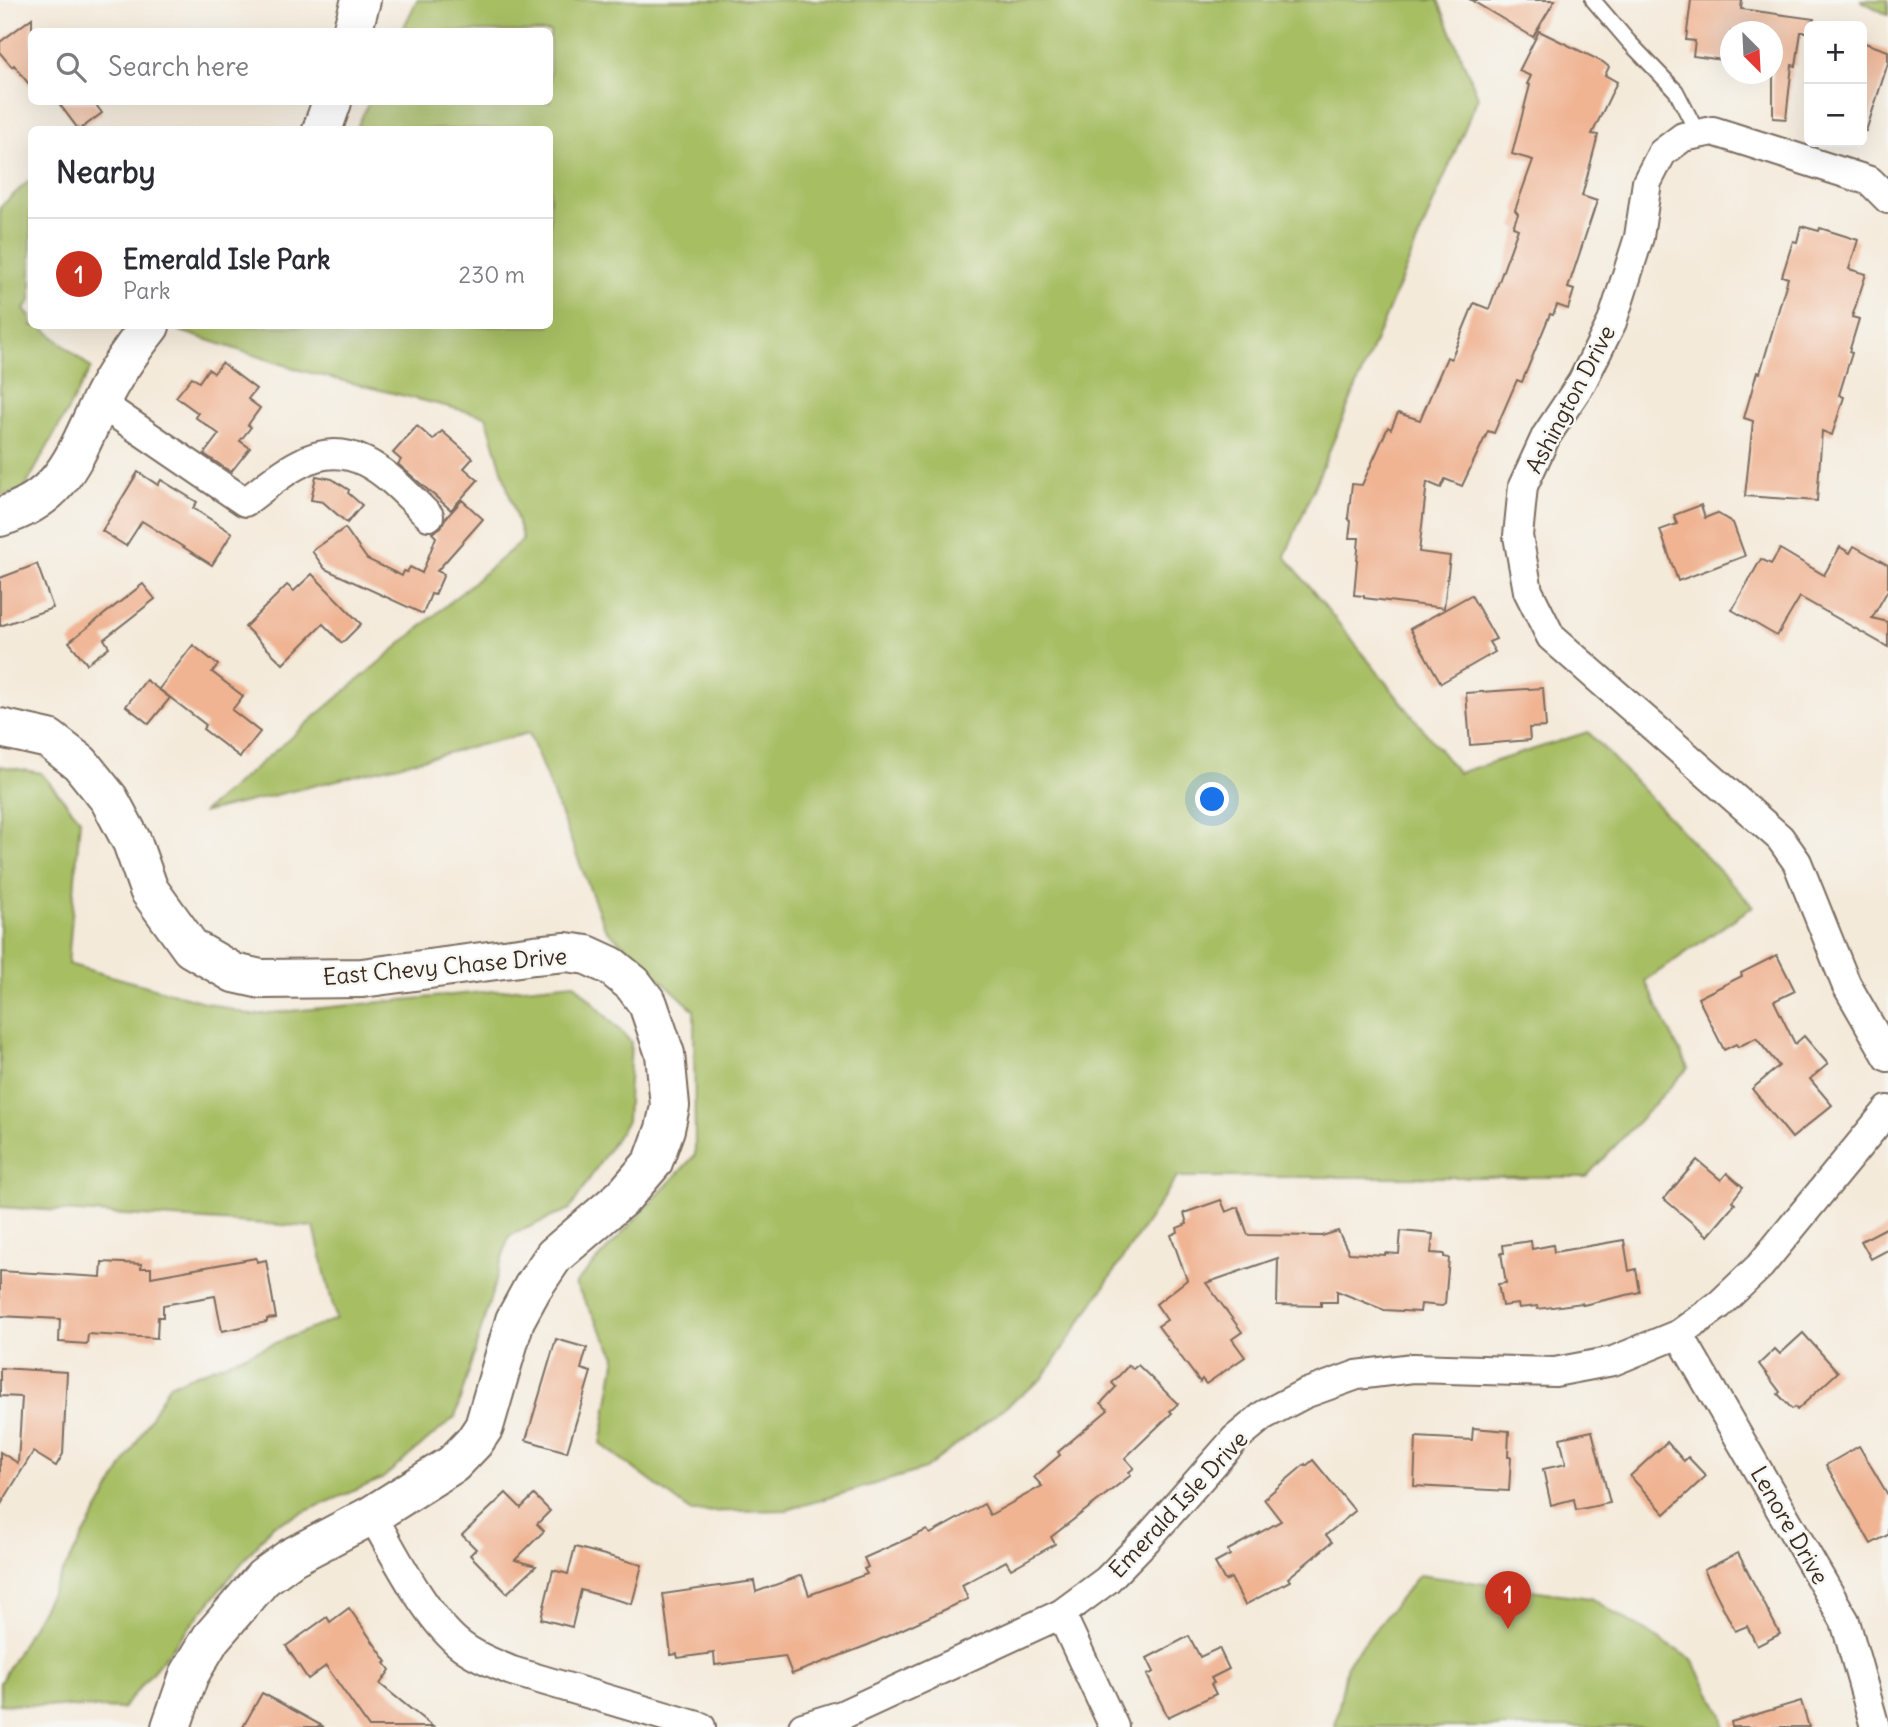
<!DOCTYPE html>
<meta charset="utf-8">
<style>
body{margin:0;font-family:Delius,sans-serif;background:#f2f2f3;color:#2b2b33}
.controls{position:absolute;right:21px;top:21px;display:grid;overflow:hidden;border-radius:10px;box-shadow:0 7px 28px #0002}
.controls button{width:63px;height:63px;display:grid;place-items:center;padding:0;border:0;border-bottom:2px solid #e1e1e2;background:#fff;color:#2b2b33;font:35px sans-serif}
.compass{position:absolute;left:1720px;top:21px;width:63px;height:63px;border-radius:50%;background:#fff;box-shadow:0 7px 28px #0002;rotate:156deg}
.you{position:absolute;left:1213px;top:800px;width:24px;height:24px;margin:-18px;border:5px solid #fff;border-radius:50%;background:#1a73e8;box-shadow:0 0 0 10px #1a73e833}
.badge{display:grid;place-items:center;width:46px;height:46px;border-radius:50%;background:#c8321e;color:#fff;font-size:23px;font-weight:700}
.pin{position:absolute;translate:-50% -58px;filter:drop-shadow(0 2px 4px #0008)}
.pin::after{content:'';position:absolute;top:37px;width:24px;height:21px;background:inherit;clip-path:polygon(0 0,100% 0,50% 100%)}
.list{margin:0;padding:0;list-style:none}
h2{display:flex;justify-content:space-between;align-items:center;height:91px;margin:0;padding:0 28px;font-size:30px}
h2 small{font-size:23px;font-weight:400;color:#7c7c81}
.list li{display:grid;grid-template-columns:46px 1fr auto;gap:21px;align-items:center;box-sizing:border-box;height:112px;padding:0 28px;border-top:2px solid #e1e1e2}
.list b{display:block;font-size:26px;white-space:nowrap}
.list p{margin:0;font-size:23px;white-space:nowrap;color:#7c7c81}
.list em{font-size:23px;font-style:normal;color:#7c7c81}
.icon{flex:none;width:38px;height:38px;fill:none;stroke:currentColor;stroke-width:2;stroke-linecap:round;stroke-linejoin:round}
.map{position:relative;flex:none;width:1888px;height:1727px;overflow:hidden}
.search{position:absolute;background:#fff;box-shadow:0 7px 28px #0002;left:28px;top:28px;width:525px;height:77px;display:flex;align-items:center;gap:18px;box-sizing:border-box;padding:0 24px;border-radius:10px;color:#7c7c81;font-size:26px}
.panel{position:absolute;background:#fff;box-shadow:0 7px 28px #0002;left:28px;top:126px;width:525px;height:203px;border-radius:10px}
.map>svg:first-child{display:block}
.green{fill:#a7be63;stroke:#717440;stroke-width:2}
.building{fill:#f0b493}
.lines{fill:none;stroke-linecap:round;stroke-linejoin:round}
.service-casing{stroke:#7c6d60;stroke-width:18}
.minor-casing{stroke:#7c6d60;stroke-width:32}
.secondary-casing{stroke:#7c6d60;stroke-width:42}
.service{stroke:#fff;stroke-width:14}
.minor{stroke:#fff;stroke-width:28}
.secondary{stroke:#fff;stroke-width:38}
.labels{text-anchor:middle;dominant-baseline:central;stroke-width:5;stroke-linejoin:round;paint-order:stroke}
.street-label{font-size:23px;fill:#3b2a1e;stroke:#f6f6f2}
</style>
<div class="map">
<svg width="1888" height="1727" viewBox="0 0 1888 1727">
<rect width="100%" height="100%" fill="#f6f6f2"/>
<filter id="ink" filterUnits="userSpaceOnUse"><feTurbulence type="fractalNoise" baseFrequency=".0143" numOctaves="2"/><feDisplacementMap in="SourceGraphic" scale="14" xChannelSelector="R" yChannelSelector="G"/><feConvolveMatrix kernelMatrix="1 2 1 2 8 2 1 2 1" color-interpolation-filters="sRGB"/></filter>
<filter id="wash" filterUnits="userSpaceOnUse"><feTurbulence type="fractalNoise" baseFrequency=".00686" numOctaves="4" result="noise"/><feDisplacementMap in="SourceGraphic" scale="28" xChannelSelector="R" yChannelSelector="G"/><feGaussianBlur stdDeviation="1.57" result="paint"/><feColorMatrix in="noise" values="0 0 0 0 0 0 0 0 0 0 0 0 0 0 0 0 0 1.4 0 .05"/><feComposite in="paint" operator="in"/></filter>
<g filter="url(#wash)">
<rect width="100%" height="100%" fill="#f4eada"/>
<g class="green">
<polygon points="417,0 1438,0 1478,97 1285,556 1458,773 1588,732 1753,906 1645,981 1688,1068 1586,1177 1177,1177 1043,1378 925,1469 787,1510 692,1512 601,1444 616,1356 575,1284 695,1155 694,1010 605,928 529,733 202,813 523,540 486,416 303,371 180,331 183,326 550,326 550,130 356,129 369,102 550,102 550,32 402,31"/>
<polygon points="1860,0 1888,0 1888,15"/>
<polygon points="31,179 31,301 24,310 31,317 32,326 41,326 91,368 23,491 0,495 0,207"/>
<polygon points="0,766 41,773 80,819 68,964 251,1015 574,983 631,1042 627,1121 570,1209 509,1236 455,1417 382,1479 273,1525 122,1709 0,1704 0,1683 169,1385 336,1319 314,1227 0,1207"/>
<polygon points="1419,1575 1590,1598 1692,1659 1722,1715 1724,1727 1335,1727 1347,1664"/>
</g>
<g id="blocks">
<g class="building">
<polygon points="1471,0 1555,0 1533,37"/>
<polygon points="1691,0 1742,0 1741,9 1814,19 1813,26 1809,26 1809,32 1801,32 1796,66 1792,65 1786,119 1773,118 1773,32 1731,32 1731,61 1693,56 1695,41 1686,40"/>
<polygon points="32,18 32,88 14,65 12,67 0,53 0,42"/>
<polygon points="1539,31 1603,62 1609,67 1605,75 1617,82 1592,134 1598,135 1582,196 1597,201 1568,288 1574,290 1568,309 1557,305 1553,315 1550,314 1522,382 1517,380 1494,433 1488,431 1462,486 1445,479 1441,488 1427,482 1419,552 1450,556 1444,608 1364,598 1364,596 1354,595 1359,538 1349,538 1351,522 1348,518 1352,484 1362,485 1388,427 1391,429 1398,413 1420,420 1447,357 1451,359 1474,303 1489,309 1518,229 1513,227 1518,214 1515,210 1533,160 1512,154 1530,85 1527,84 1531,76 1519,71"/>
<polygon points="1862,42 1888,51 1888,63 1866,131 1862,130"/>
<polygon points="58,102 94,102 102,113 79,130"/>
<polygon points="1801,226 1819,231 1820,228 1858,240 1849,269 1866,274 1852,317 1859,319 1849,352 1852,353 1839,395 1844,397 1832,435 1822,431 1817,501 1745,496 1753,421 1744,418 1757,372 1760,373 1788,278 1782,276 1793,241 1797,242"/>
<polygon points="222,363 256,389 248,399 260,408 248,425 251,427 240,441 250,448 231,472 204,454 219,434 195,417 198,413 176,397 192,377 199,382 208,369 214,373"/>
<polygon points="417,426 433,440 442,431 473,458 464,468 478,480 451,510 398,464 401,460 393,453"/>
<polygon points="138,472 158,485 161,480 197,502 193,508 232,533 212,565 142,521 126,546 102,531"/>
<polygon points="316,476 332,479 349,490 348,493 362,505 347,523 323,502 311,500"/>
<polygon points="462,500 483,519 437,571 444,574 435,595 431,594 423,614 325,569 312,551 345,528 367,559 402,576 404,571 407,572 410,567 422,573 436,537 432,533 441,527 445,519"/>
<polygon points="1701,505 1705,518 1717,513 1733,523 1745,556 1678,581 1660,530 1677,524 1674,515"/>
<polygon points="1854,546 1888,565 1888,590 1872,618 1888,622 1888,647 1800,597 1777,636 1732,610 1761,559 1771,564 1780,549 1824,575 1840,547 1850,553"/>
<polygon points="37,564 53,608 0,626 0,578"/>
<polygon points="312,574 361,624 342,643 323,624 283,664 245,627 287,585 294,591"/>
<polygon points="143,584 155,599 104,639 109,647 87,664 69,642"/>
<polygon points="1471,595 1496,639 1489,642 1495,652 1441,683 1410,629"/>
<polygon points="193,645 218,665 212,672 243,696 232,710 260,732 240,757 203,729 206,725 159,689"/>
<polygon points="146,680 170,698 149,724 126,706"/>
<polygon points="1543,688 1546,727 1529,728 1530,740 1470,745 1466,693"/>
<polygon points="1777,955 1795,991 1774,1001 1795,1044 1804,1036 1828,1064 1810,1079 1832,1105 1792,1138 1752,1089 1779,1066 1756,1038 1738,1047 1736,1044 1724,1050 1698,998 1742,976 1741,973"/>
<polygon points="1697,1160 1721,1180 1727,1173 1743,1187 1732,1201 1735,1204 1708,1236 1664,1199"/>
<polygon points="1221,1200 1226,1212 1238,1207 1248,1235 1322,1236 1338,1231 1349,1253 1385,1255 1385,1253 1399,1254 1401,1231 1433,1234 1431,1253 1444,1254 1444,1257 1449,1258 1445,1304 1442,1306 1421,1304 1420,1312 1384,1310 1337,1291 1337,1302 1321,1302 1321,1306 1277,1305 1278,1258 1206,1283 1242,1332 1232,1339 1245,1357 1206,1384 1202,1379 1200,1382 1158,1326 1167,1320 1156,1304 1187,1280 1171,1235 1178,1232 1177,1228 1187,1224 1184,1213"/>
<polygon points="1888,1227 1888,1250 1871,1259 1861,1241"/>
<polygon points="1624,1240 1629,1271 1636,1269 1640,1292 1583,1305 1582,1303 1538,1309 1537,1306 1519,1308 1518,1304 1502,1306 1498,1284 1506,1283 1501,1253 1504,1253 1503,1245 1531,1241 1532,1249 1553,1245 1554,1252"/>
<polygon points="256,1258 257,1262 266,1260 276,1318 267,1319 267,1322 222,1331 215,1296 163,1305 163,1317 158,1317 157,1338 88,1334 87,1344 59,1342 60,1319 0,1316 0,1271 101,1277 102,1262 142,1264 141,1268 151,1268 151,1277"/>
<polygon points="1803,1333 1838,1372 1797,1410 1795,1407 1792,1409 1778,1394 1780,1392 1759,1364 1775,1349 1780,1354"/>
<polygon points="556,1339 587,1348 581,1369 591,1372 567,1452 526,1440"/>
<polygon points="1129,1365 1133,1369 1138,1365 1178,1404 1170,1411 1172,1413 1125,1458 1134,1468 1129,1472 1131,1475 1051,1537 1055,1544 1011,1569 1006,1561 962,1585 968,1599 868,1645 792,1674 785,1656 715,1665 714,1653 678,1658 677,1654 671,1655 663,1594 754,1581 756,1592 802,1575 809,1595 867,1574 864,1569 868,1567 864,1558 927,1530 930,1534 984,1504 990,1515 1042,1486 1034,1477 1060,1455 1058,1452 1108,1410 1101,1403 1116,1387 1112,1383"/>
<polygon points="0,1368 67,1372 63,1454 56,1466 33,1452 0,1506 0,1452 18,1463 22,1397 0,1396"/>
<polygon points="1473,1428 1509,1431 1508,1457 1511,1457 1509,1491 1414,1486 1416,1437 1472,1440"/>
<polygon points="1592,1431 1610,1503 1576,1510 1574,1499 1551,1505 1543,1469 1566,1464 1560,1438"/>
<polygon points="1667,1442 1684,1461 1688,1457 1706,1476 1665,1514 1630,1476"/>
<polygon points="1859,1446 1888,1495 1888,1535 1871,1544 1826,1465"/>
<polygon points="1313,1460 1355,1511 1326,1535 1332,1542 1288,1578 1290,1581 1245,1605 1231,1578 1225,1581 1215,1563 1230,1555 1228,1550 1281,1521 1264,1499 1305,1464 1306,1466"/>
<polygon points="506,1493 521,1508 534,1495 550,1511 537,1524 544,1531 515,1560 536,1566 507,1593 470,1555 476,1549 462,1535"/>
<polygon points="575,1547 642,1565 632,1604 581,1590 572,1627 541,1619 553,1570 568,1574"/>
<polygon points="1738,1553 1780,1634 1757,1646 1747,1626 1735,1631 1704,1570"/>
<polygon points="349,1608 387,1662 385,1663 390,1670 380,1684 433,1727 369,1727 326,1666 308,1679 286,1646 327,1617 330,1622"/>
<polygon points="1189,1636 1200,1657 1219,1648 1229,1669 1211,1678 1214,1683 1211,1684 1216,1694 1168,1717 1147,1675 1154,1672 1147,1658"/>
<polygon points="262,1693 275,1700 324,1727 243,1727"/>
<polygon points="1801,1701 1809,1727 1732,1727 1731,1722"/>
</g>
</g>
</g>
<g filter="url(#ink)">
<use href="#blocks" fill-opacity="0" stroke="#7c6d60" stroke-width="2"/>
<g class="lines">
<defs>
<polyline id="service" points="1593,0 1629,42 1676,91 1698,134"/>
<g id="minor">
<polyline points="1888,199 1870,181 1713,131 1683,137 1662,153 1647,182 1639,237 1612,322 1582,382 1546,436 1523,486 1518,536 1528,591 1551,637 1780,838 1797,862 1846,984 1888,1057"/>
<path d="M 100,403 L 245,502 C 263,489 279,474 299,464 C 355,433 393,481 429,516"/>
<polyline points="1679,1334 1845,1621 1875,1727"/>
<path d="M 372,1515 C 394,1554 425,1615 458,1643 C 474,1656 493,1663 512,1671 L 701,1727"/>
<polyline points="1061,1614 1114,1727"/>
<polyline points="803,1727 842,1715 1061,1614 1107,1580 1148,1538 1235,1439 1264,1415 1304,1394 1357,1375 1413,1368 1555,1372 1613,1361 1679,1334 1719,1305 1760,1266 1888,1110"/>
</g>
<g id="secondary">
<polyline points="352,32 361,0"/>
<polyline points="322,130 332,102"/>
<path d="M 0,517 C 63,498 74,457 100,403 C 113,375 131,350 150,326"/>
<polyline points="0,728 49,739 80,763 109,799 132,842 149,890 191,948 234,973 261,979 362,978 534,955 566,952 587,955 611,966 633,984 648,1004 665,1054 670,1106 665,1129 653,1162 624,1196 554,1256 533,1287 515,1320 484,1427 474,1442 453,1464 372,1515 292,1557 263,1578 211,1638 189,1675 171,1727"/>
</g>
</defs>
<use href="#service" class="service-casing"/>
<use href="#minor" class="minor-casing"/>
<use href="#secondary" class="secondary-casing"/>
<use href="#service" class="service"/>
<use href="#minor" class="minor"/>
<use href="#secondary" class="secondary"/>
</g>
</g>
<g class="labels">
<g class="street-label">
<text transform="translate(1570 399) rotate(-62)">Ashington Drive</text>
<text transform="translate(445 966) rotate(-5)">East Chevy Chase Drive</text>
<text transform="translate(1178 1504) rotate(-47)">Emerald Isle Drive</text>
<text transform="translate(1790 1525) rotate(60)">Lenore Drive</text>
</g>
</g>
</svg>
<div class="controls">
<button>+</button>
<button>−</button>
</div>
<svg class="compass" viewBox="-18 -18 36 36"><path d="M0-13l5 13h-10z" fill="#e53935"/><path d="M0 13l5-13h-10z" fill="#7c7c81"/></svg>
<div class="you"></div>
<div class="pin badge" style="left:1508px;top:1629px">1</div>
<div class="search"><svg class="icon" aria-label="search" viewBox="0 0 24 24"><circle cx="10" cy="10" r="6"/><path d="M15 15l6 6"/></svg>Search here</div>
<section class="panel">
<h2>Nearby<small></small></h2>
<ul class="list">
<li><span class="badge">1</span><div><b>Emerald Isle Park</b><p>Park</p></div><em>230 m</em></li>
</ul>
</section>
</div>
